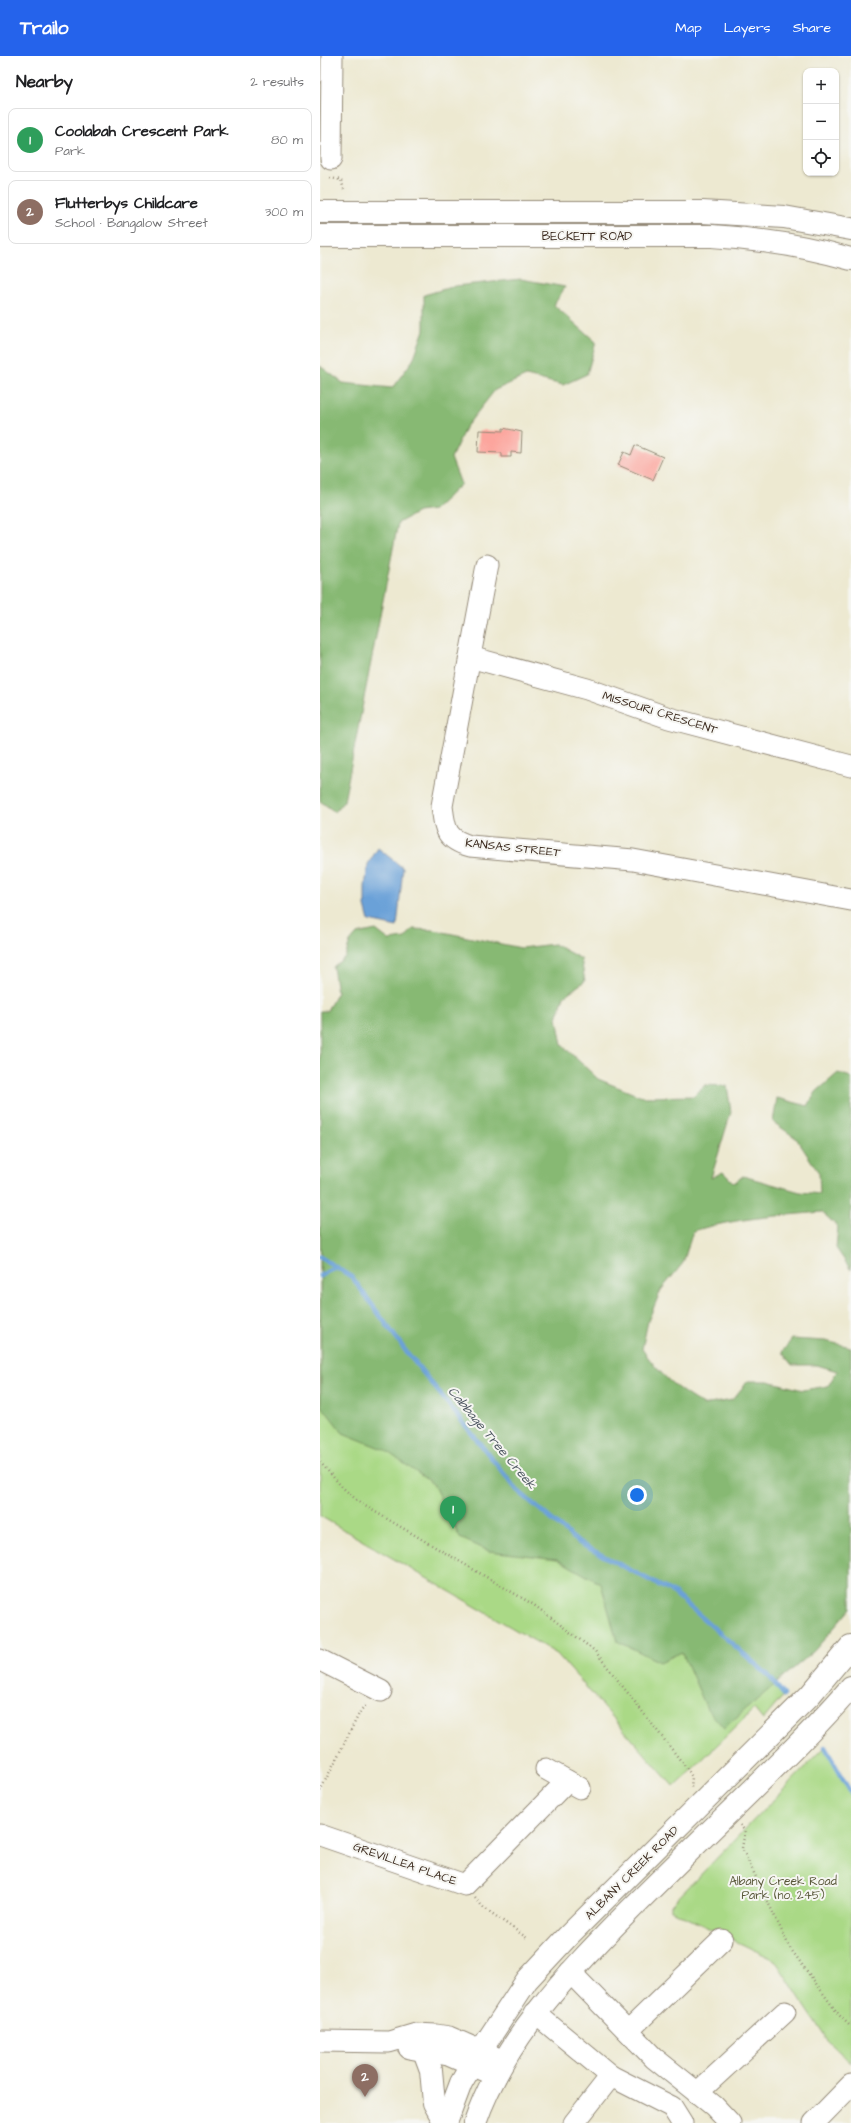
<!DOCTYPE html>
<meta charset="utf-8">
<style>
body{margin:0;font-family:"Architects Daughter",sans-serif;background:#f2f2f2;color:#202124}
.controls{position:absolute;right:12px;top:12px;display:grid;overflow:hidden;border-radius:8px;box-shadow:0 1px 3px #0004}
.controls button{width:36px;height:36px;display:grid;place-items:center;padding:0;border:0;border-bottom:1px solid #e0e0e0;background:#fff;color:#202124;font:20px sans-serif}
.you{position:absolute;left:317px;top:1439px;width:14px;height:14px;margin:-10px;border:3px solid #fff;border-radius:50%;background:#1a73e8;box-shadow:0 0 0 6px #1a73e833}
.badge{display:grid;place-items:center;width:26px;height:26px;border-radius:50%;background:#2563eb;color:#fff;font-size:13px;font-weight:700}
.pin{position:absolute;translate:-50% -33px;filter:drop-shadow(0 1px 2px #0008)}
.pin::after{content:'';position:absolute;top:21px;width:14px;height:12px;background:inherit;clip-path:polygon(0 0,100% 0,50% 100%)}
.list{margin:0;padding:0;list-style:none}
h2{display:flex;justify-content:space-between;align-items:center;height:52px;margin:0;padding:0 16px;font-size:17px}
h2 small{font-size:13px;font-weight:400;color:#757577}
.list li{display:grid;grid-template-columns:26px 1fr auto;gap:12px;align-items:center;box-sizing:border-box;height:64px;margin:0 8px 8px;padding:0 8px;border:1px solid #e0e0e0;border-radius:8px}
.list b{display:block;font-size:15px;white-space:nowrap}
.list p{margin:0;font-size:13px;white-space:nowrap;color:#757577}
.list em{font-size:13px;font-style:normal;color:#757577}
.icon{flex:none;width:22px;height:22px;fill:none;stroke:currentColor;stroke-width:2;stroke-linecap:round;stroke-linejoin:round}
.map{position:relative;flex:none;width:531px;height:2067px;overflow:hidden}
header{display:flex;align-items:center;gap:24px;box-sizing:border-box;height:56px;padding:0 20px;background:#2563eb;color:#fff}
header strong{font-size:19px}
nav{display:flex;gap:22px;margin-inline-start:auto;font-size:14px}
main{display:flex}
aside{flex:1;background:#fff}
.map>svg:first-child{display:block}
.green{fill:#aad986;stroke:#728252}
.forest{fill:#87b973;stroke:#617248}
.water{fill:#6aa1d8;stroke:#52667b}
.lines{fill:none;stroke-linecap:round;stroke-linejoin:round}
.stream{stroke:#6aa1d8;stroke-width:4.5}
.building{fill:#fca59d}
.minor-casing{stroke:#948a78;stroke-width:23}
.major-casing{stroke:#948a78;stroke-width:24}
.path{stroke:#948a78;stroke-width:2.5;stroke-dasharray:1 3;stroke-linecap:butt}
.minor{stroke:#fff;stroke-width:21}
.major{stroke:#fff;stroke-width:22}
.labels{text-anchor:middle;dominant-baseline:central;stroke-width:4;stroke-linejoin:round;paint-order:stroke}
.street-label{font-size:12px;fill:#3b2a1e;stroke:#f6f6f2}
.park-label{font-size:12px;fill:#575638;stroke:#f6f6f2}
.water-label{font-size:13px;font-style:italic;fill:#4b545f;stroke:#f6f6f2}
</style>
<header>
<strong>Trailo</strong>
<nav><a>Map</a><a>Layers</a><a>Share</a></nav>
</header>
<main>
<aside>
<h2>Nearby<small>2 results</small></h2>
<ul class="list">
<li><span class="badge" style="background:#2e9e5b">1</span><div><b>Coolabah Crescent Park</b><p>Park</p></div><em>80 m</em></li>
<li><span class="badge" style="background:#8d6e63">2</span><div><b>Flutterbys Childcare</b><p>School · Bangalow Street</p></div><em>300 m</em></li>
</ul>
</aside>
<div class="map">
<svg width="531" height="2067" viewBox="0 0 531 2067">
<rect width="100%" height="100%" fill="#f6f6f2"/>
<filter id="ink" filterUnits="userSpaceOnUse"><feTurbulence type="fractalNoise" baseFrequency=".025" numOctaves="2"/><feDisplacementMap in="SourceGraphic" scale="8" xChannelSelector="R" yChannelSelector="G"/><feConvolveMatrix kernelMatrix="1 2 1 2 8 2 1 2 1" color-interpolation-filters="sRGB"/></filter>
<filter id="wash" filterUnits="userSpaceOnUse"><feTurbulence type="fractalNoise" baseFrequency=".012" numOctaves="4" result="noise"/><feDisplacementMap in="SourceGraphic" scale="16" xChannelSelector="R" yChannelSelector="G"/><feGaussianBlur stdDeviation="0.9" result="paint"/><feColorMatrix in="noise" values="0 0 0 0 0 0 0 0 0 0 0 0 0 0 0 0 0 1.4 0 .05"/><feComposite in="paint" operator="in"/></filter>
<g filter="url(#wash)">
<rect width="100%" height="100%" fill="#ede9d1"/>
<g class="green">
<polygon points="0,1201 448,1619 464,1639 443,1664 434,1653 354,1731 237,1598 0,1460"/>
<polygon points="505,1691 531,1737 531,2007 507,1984 455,1904 351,1854 351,1849"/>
</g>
<g class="forest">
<polygon points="201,223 245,231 234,249 276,286 267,318 243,329 206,320 175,334 145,372 131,402 141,428 114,454 98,456 78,467 24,745 15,756 0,745 0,310 23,327 72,332 93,304 104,274 104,239 135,230"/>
<path d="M 93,873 L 113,874 L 201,892 L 234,888 L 261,903 L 265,925 L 244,940 L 237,962 L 242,989 L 278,1023 L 322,1041 L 374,1040 L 385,1029 L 407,1030 L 411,1056 L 391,1122 L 403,1116 L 414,1127 L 423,1120 L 480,1136 L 500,1138 L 499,1117 L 476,1082 L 453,1066 L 457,1042 L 488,1050 L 496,1036 L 518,1017 L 531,1021 L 531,1214 L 516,1192 L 518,1171 L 502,1156 C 458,1160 415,1162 373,1175 L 363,1207 L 341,1234 L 328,1265 L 322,1293 C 339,1318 358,1335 384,1349 L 412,1344 L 428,1325 L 448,1325 L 483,1334 L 508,1330 L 517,1315 L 497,1309 L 472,1309 L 462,1296 L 472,1283 L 505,1285 L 531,1291 L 531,1552 L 494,1595 L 404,1672 L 387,1653 L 362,1596 L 340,1606 L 297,1585 L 281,1528 L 237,1503 L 169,1495 L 140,1482 L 113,1428 L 65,1394 L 23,1377 L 1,1349 L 0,955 L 7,955 L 17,936 L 13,911 L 25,901 L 30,886 L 37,878 L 56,874 L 69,884 L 85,882 Z"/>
</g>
<polygon class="water" points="58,792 83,812 77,871 49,865 45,850 45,831 48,808"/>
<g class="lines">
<g class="stream">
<polyline points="0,1201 32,1221 85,1294 197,1434 259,1487 354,1537 448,1619 464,1639"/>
<polyline points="0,1220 15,1211"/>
<polyline points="505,1691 531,1737"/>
</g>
</g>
<g id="blocks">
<g class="building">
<polygon points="183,372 202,376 201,397 191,396 191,401 182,401 182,397 158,396 159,374 183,375"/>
<polygon points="315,389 343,401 333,424 298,409 304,396 311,399"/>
</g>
</g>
</g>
<g filter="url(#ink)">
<use href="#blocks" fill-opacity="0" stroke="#948a78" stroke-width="1"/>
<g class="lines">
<defs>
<g id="minor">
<polyline points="11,103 12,0"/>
<path d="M 167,509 L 122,750 C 125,773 125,783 150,790 L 313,804 L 531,844"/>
<polyline points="150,601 267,633 349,662 531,710"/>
<polyline points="0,1604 61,1635"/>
<polyline points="226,1713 260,1732"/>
<polyline points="0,1779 145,1829 247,1725"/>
<polyline points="250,1916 334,2002 394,2050 410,2067"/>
<polyline points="215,1957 291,2020 352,2051 362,2067"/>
<polyline points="308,1975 402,1884"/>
<polyline points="0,1985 69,1986 96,1978 116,1979 129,1981 184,2005"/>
<polyline points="89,1992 128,1999 176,2020"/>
<polyline points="377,2037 465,1956"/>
<polyline points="254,2067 291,2020"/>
<polyline points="494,2067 531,2029"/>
</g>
<g id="major">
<polyline points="0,156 382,156 464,161 531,173"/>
<path d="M 0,180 L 392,180 C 440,183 485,190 531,203"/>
<polyline points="104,1995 111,2014 114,2047 125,2067"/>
<polyline points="126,2067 141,2027 152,2008 207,1924 248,1880 490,1639 531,1590"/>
<path d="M 155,2067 C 184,1983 247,1918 308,1856 C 349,1815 391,1774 433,1733 C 466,1700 501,1667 531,1631"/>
</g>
</defs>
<use href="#minor" class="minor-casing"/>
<use href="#major" class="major-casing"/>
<g class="path">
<polyline points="10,122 21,124 24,133"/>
<polyline points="0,1406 22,1431 40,1447 214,1549 275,1595 368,1714 372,1721 371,1732"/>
<polyline points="0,1735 41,1654 47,1648"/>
<polyline points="420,1769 425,1775 422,1792 470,1892 519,1959 531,1971"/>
<polyline points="155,1842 163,1851 207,1882"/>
</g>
<use href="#minor" class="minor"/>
<use href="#major" class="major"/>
</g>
</g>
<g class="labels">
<g class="street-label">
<text x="267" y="180">BECKETT ROAD</text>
<text transform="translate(340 657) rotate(17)">MISSOURI CRESCENT</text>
<text transform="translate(193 792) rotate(6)">KANSAS STREET</text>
<text transform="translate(85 1808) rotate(19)">GREVILLEA PLACE</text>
<text transform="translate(312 1817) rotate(-45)">ALBANY CREEK ROAD</text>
</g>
<g class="park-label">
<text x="463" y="1825">Albany Creek Road<tspan x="463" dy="14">Park (no. 245)</tspan></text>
</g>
<g class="water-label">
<text transform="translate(172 1382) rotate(50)">Cabbage Tree Creek</text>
</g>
</g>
</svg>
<div class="controls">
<button>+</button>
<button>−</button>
<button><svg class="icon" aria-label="locate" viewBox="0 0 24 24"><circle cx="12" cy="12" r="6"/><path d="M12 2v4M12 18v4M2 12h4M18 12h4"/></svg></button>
</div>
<div class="you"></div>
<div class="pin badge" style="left:133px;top:1473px;background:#2e9e5b">1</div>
<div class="pin badge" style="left:45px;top:2041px;background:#8d6e63">2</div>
</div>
</main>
